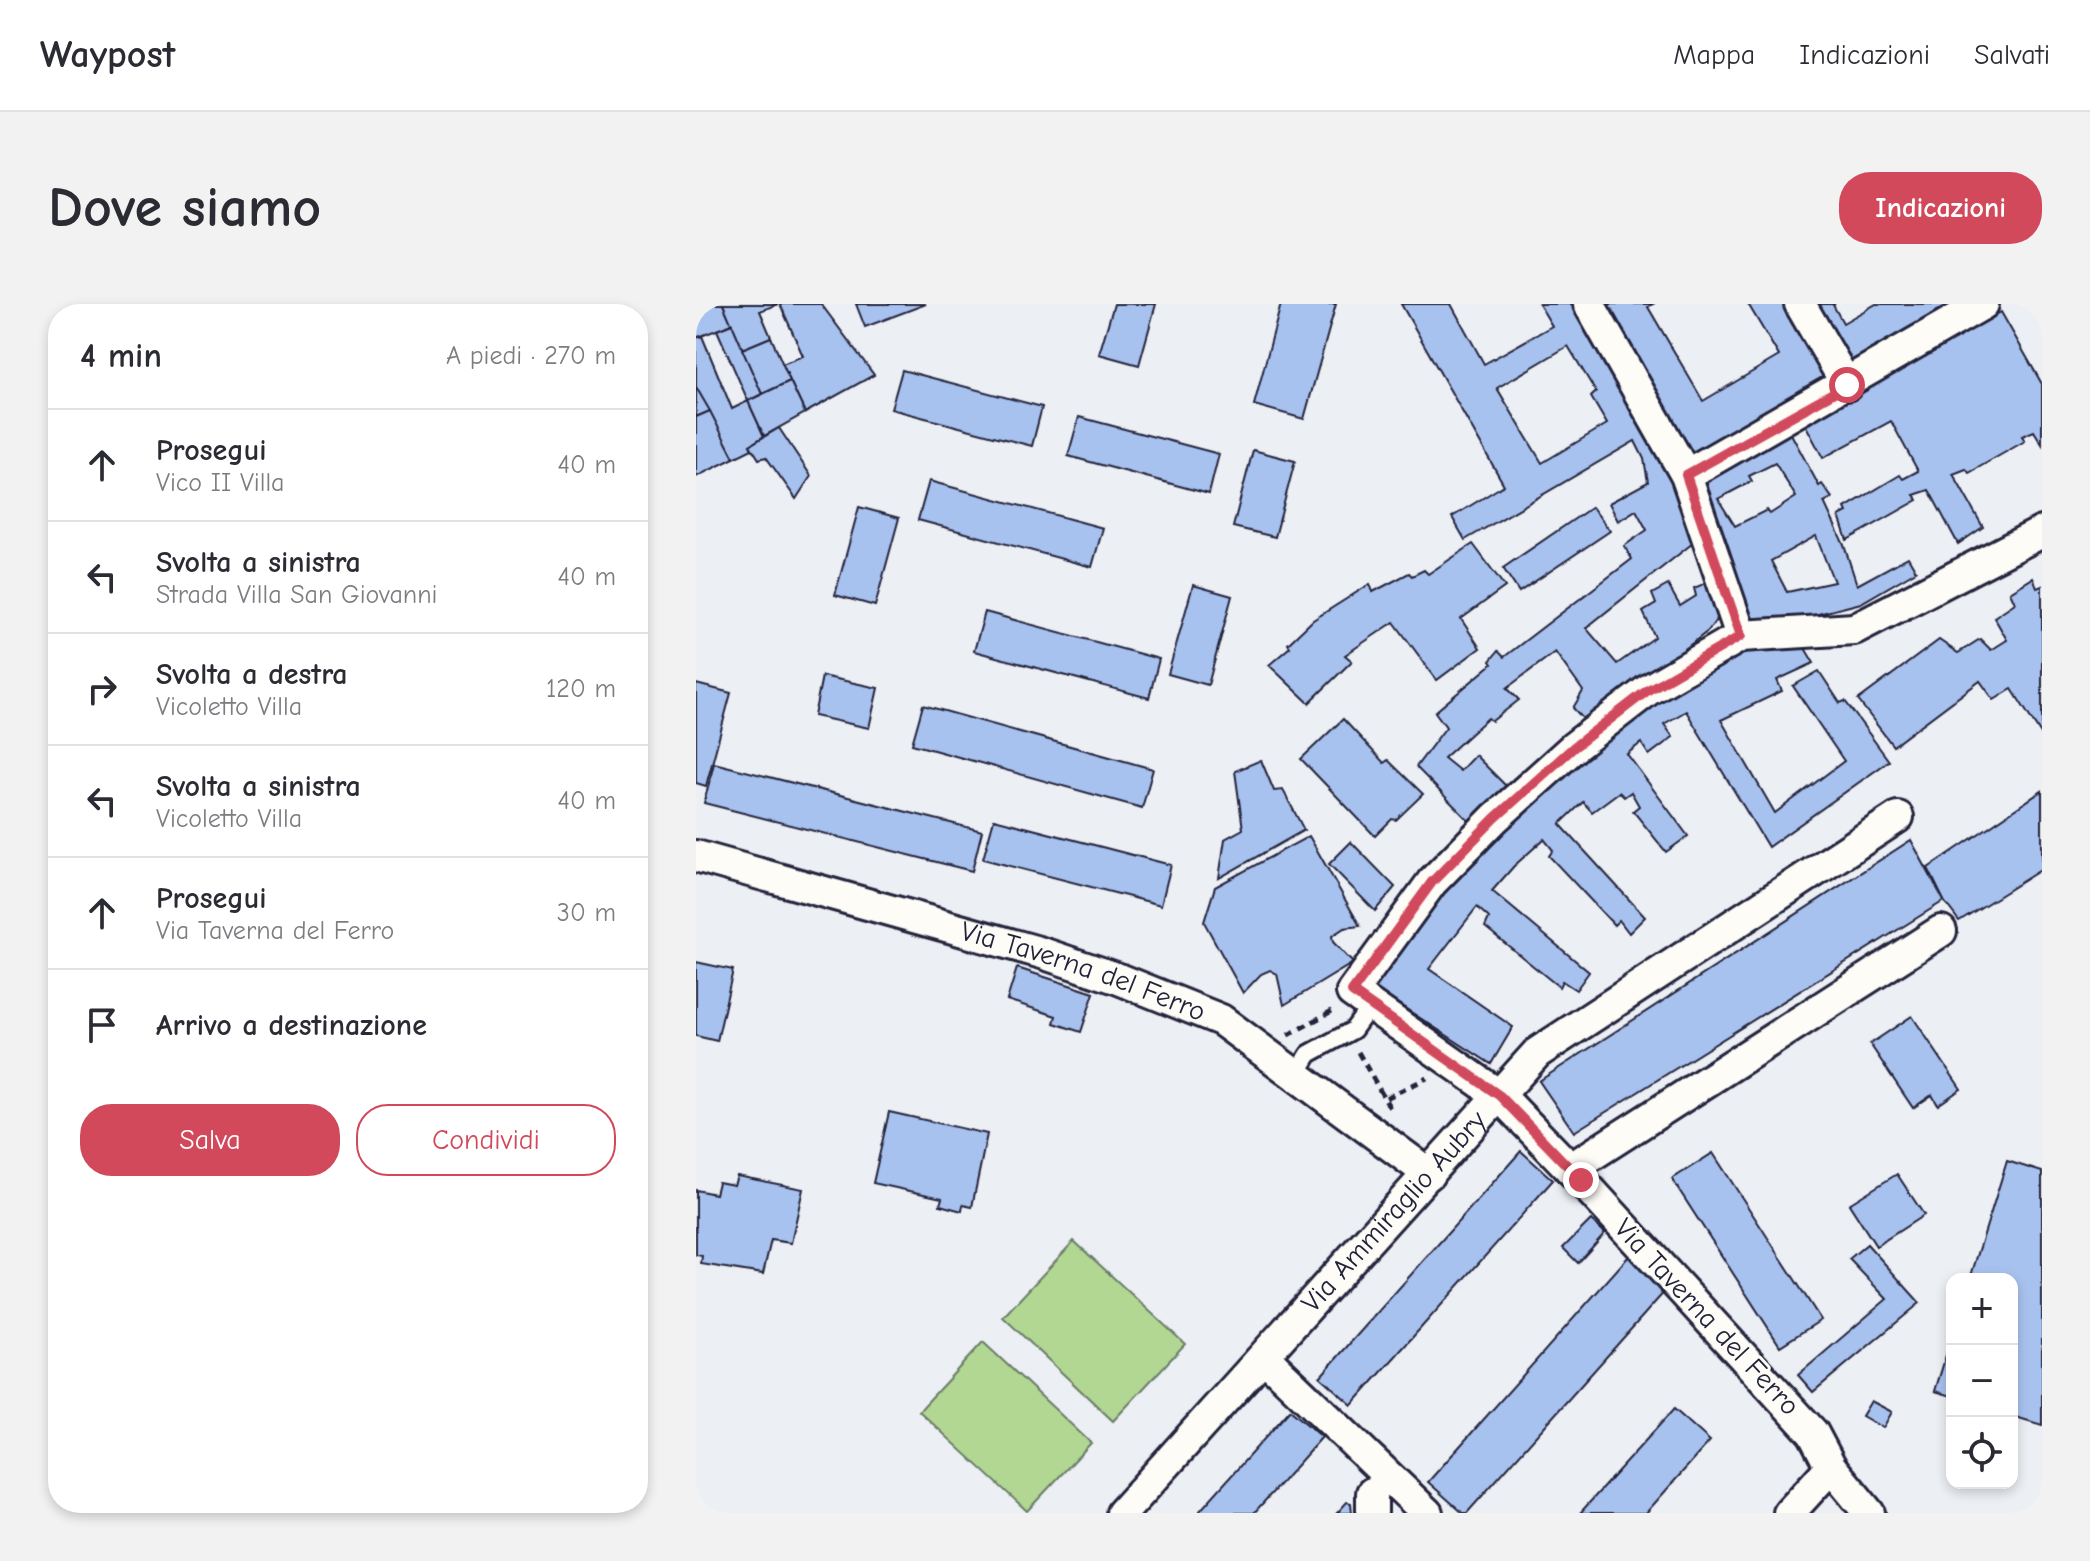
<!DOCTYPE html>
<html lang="it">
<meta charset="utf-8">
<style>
body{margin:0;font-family:"Comic Neue",sans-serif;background:#f2f2f3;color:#2b2b33}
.controls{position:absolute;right:24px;bottom:24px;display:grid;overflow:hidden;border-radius:16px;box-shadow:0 4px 12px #0003}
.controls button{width:72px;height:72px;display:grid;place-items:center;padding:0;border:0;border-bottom:2px solid #e1e1e2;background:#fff;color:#2b2b33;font:40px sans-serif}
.stop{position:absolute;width:24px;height:24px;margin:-18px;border:6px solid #d1495b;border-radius:50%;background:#fff}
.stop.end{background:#d1495b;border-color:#fff;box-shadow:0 2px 8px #0008}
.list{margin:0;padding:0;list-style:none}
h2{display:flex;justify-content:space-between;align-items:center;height:104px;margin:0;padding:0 32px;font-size:34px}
h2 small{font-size:26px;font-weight:400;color:#7c7c81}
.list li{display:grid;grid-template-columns:52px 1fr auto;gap:24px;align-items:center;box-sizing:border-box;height:112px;padding:0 32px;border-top:2px solid #e1e1e2}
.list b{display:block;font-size:30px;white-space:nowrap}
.list p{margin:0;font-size:26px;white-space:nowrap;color:#7c7c81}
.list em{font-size:26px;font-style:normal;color:#7c7c81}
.actions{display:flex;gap:16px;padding:24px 32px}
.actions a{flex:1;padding:18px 0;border:2px solid #d1495b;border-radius:32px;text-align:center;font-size:28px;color:#d1495b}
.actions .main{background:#d1495b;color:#fff}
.icon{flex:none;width:44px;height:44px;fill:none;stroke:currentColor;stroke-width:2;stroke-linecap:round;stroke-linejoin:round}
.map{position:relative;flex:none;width:1346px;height:1209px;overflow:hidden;border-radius:32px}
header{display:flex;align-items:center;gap:48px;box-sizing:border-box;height:112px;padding:0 40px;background:#fff;border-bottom:2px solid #e1e1e2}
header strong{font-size:38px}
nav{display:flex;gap:44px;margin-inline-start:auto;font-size:28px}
.intro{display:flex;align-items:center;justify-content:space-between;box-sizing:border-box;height:192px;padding:0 48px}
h1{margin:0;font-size:56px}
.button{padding:20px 36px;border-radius:32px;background:#d1495b;color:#fff;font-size:28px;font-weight:700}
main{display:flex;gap:48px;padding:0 48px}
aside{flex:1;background:#fff;border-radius:32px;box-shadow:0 4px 12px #0003}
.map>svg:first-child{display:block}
.green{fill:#b1d793;stroke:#6a7c67;stroke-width:2}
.building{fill:#a8c2ef;stroke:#22223b;stroke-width:2;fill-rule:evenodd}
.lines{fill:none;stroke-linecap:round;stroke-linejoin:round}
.service-casing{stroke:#22223b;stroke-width:22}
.minor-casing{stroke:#22223b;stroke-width:36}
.path{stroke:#22223b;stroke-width:5;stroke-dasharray:8 6;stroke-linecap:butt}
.service{stroke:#fdfcf7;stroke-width:16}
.minor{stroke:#fdfcf7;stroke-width:30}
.route{stroke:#d1495b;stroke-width:10}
.labels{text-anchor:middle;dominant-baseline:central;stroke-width:6;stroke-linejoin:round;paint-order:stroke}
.street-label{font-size:28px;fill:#22223b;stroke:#fdfcf7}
</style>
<header>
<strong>Waypost</strong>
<nav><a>Mappa</a><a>Indicazioni</a><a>Salvati</a></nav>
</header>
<div class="intro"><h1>Dove siamo</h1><a class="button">Indicazioni</a></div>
<main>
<aside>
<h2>4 min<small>A piedi · 270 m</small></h2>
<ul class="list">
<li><svg class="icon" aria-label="ahead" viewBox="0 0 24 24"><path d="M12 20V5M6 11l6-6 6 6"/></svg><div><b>Prosegui</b><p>Vico II Villa</p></div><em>40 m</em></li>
<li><svg class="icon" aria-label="left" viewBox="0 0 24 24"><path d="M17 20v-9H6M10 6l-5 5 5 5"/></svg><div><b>Svolta a sinistra</b><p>Strada Villa San Giovanni</p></div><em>40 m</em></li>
<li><svg class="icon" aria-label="right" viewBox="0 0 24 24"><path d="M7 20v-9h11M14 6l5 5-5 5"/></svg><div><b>Svolta a destra</b><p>Vicoletto Villa</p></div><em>120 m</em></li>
<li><svg class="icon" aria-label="left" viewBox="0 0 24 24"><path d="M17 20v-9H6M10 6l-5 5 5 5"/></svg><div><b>Svolta a sinistra</b><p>Vicoletto Villa</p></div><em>40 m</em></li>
<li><svg class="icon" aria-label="ahead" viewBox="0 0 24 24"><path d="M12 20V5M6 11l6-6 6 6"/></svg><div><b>Prosegui</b><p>Via Taverna del Ferro</p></div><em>30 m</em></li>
<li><svg class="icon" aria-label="arrive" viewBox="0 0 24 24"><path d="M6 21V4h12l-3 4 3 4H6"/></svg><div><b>Arrivo a destinazione</b></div></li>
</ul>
<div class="actions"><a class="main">Salva</a><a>Condividi</a></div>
</aside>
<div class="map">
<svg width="1346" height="1209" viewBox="0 0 1346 1209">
<rect width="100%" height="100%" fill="#ecf0f5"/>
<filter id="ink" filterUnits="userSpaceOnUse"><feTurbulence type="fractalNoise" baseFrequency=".0125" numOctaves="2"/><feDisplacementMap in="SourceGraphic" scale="16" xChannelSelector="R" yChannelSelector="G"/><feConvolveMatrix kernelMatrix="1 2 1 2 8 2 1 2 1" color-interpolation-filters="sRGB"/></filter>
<g filter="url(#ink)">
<g class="green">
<polygon points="378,937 489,1040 417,1117 307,1013"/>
<polygon points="287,1038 395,1139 331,1207 223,1107"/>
</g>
<g class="building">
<polygon points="8,0 27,0 36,20 0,34 0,3"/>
<polygon points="27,0 82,0 64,7 75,33 46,45"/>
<polygon points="84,0 125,0 178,71 109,109 86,60 107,52"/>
<polygon points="160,0 230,0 169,23"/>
<polygon points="418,0 460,0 443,61 403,50"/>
<polygon points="585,0 640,0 608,115 558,101"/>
<path d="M 705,0 L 755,0 L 788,60 L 856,22 L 843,0 L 879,0 L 953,125 L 1002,235 L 890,324 L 921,360 L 959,333 L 947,308 L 960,300 L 956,290 L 972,281 L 984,302 L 1000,292 L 998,284 L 1017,276 L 1028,305 L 1012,327 L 892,420 L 877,404 L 887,387 L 859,348 L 811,384 L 823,396 L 796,417 L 792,414 L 748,454 L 764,467 L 779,451 L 813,485 L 776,520 L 720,463 L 750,423 L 739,408 L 796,360 L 794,357 L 802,347 L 808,353 L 936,255 L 928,242 L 951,226 L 940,206 L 922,217 L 913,199 L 952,178 L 948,155 L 939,137 L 769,236 L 756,213 L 808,181 ZM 872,42 L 900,88 L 895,93 L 911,120 L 846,159 L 801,84 Z"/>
<polygon points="905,0 957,0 952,3 1007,97 1083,52 1052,0 1091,0 1133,74 993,154"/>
<polygon points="1115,0 1139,0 1137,1 1147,19 1180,0 1264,0 1151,63"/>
<polygon points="1305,8 1346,80 1346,140 1338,127 1326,132 1329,137 1273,169 1270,165 1257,170 1287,223 1262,240 1233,186 1218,191 1222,196 1151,236 1143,212 1151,208 1149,204 1204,171 1207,175 1222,167 1195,117 1127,154 1109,120"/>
<polygon points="36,20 66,90 52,97 21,26"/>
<polygon points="6,32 36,105 52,97 68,132 54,141 56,145 38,154 0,83 0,34"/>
<polygon points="75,33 94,77 66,90 46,45"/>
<polygon points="206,66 346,103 336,142 195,105"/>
<polygon points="94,77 109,109 68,132 52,97"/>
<polygon points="0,83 14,107 0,113"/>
<polygon points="14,107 38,154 0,173 0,113"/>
<polygon points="383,113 523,150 513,190 372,152"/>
<polygon points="83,124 115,172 100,195 70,153 63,155 54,141"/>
<path d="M 1093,126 L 1123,182 L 1126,180 L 1136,194 L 1128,198 L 1148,241 L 1161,281 L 1212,253 L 1220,267 L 1165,299 L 1059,326 L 1000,178 ZM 1079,159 L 1100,193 L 1074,210 L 1071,206 L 1039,222 L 1022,195 L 1056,177 L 1053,172 ZM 1120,232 L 1138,278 L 1091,288 L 1075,257 Z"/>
<polygon points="557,146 599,157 579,233 537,223"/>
<polygon points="233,177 407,224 396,263 222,216"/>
<polygon points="163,203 203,214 179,302 139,291"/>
<polygon points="896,203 914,227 823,288 807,264"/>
<polygon points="777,240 809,283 765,315 784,344 741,376 698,318 649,351 656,357 613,399 573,361 594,343 592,340 617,316 674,280 677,288 713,269 716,272 728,266 732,270"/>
<polygon points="1337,274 1341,284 1346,282 1346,432 1316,385 1298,396 1284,377 1197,442 1162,396 1243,336 1262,349 1284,335 1295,346 1311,336 1298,313 1319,299 1314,288"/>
<polygon points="497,281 536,292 512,381 472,370"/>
<polygon points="289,308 463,355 453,394 278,347"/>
<polygon points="1101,331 1118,359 1081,376 1086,387 1025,416 1079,509 1148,457 1097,382 1123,367 1144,399 1149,397 1193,457 1072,543 990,407 968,420 977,433 953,451 945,439 931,450 992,532 970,548 937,507 943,502 935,488 928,493 923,488 896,508 887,498 864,520 949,613 933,629 923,616 918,621 853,552 857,546 848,535 818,562 796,587 893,668 880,686 866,677 863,683 789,623 793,614 781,603 733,665 817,723 795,760 673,681 783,536 974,380 1028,353"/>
<polygon points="126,372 182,384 173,424 118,412"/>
<polygon points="0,380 35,389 10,482 0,479"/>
<polygon points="227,401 457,465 446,504 216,440"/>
<polygon points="647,415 688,459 692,456 727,490 700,516 696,515 679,532 605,455"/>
<polygon points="565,456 578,487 587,486 608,526 523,574 529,535 547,525 539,467"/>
<polygon points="18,459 286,527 276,567 8,499"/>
<polygon points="1346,487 1346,565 1263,617 1248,597 1232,564"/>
<polygon points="298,515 475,561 465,601 287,555"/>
<polygon points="613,532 664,622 648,624 636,632 637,638 657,659 588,701 581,670 574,666 565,670 547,689 508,618 519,583"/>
<polygon points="1215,536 1248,597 878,828 843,777"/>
<polygon points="655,538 699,583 679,607 633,560"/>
<polygon points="0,658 37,666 21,737 0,732"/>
<polygon points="321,664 398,689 385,728 358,719 360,712 311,696"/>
<polygon points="1216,712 1265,785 1242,801 1236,791 1217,804 1174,740"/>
<polygon points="193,808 291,830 276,903 267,901 266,907 244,901 246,894 177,879"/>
<polygon points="825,847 857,876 656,1101 624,1073"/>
<polygon points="1017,849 1125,1016 1084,1042 976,875"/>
<polygon points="1311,857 1346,868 1346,1121 1316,1112 1316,975 1274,975"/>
<polygon points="1201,870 1228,911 1180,942 1153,900"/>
<polygon points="41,872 107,885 95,939 75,936 67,970 5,960 6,952 0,951 0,886 19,890 22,878 38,881"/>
<polygon points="895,916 909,929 882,959 867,944"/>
<polygon points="1171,940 1224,999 1117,1088 1102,1071 1191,995 1153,955"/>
<polygon points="933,952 970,986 771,1209 767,1209 732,1178"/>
<polygon points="1256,1032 1256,1092 1239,1087"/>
<polygon points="1175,1097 1196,1108 1187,1124 1166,1112"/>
<polygon points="978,1105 1014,1137 950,1209 884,1209"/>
<polygon points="594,1106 626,1133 558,1209 502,1209"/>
<polygon points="651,1198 655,1199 656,1209 641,1209"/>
</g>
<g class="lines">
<defs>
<polyline id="service" points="600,771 613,750 657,726 675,701"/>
<g id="minor">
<polyline points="893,0 990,171 1045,332"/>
<polyline points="1104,0 1151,81"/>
<polyline points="990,171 1287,0"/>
<path id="s1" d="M 0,552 L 346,649 L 423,675 L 525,716 L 733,870"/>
<polyline points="874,865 1245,627"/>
<polyline points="568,1053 731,1209"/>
<polyline points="676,1189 676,1209"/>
<path id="s2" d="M 426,1209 L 841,749 L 1202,513"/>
<polyline points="1093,1209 1135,1163"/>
<polyline points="1173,1209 1135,1163 1117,1129 885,876 804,792 656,688 736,578 799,514 878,443 952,386 1045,332 1158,325 1346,228"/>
</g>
</defs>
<use href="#service" class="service-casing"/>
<use href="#minor" class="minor-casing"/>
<g class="path">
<polyline points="592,731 636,707"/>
<polyline points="662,748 695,806"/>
<polyline points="690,794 731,774"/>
</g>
<use href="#service" class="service"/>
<use href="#minor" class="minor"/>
</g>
</g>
<g class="lines" filter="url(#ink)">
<polyline class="route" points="885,876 804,792 656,688 736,578 799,514 878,443 952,386 1045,332 990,171 1151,81"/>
</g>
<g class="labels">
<g class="street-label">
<text stroke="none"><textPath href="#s1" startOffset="404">Via Taverna del Ferro</textPath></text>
<text stroke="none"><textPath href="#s2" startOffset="406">Via Ammiraglio Aubry</textPath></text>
<text transform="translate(1011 1013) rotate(47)">Via Taverna del Ferro</text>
</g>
</g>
</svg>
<div class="controls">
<button>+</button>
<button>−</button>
<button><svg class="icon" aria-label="locate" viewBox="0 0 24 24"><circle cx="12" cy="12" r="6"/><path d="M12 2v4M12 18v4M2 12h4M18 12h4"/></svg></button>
</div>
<div class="stop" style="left:1151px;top:81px"></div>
<div class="stop end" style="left:885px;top:876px"></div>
</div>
</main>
